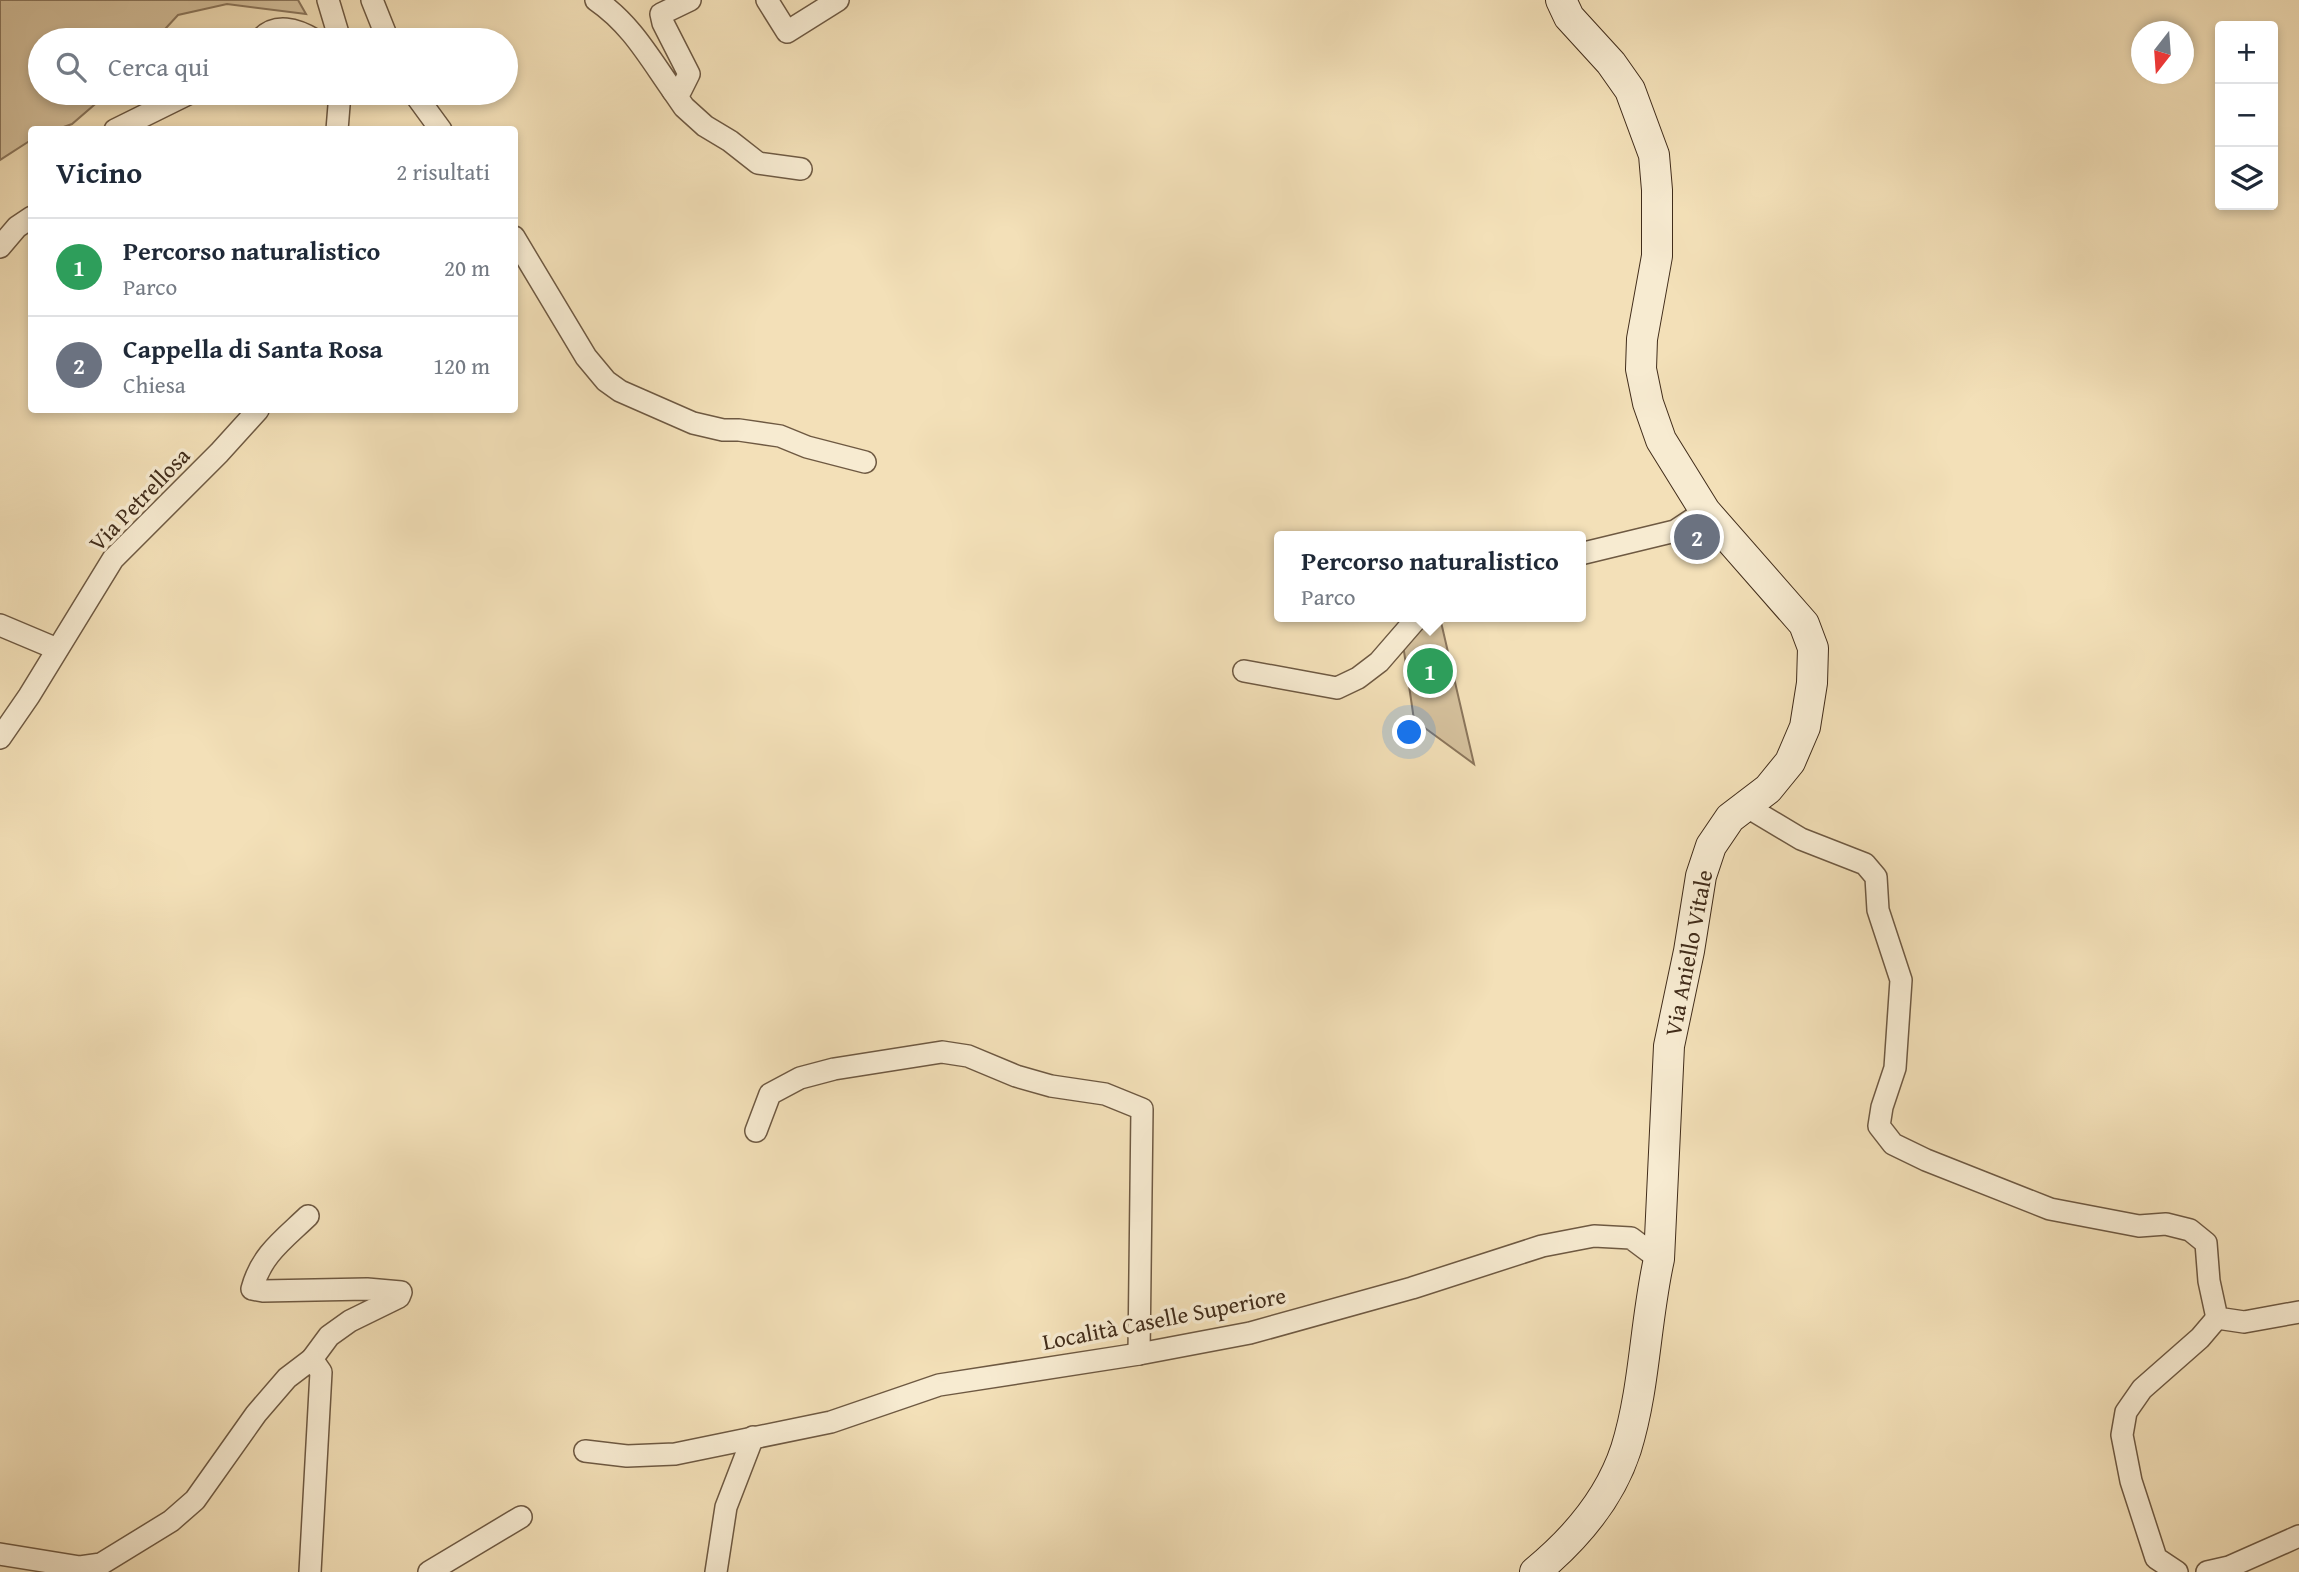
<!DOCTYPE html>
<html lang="it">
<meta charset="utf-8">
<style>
body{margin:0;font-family:"Gentium Book Plus",serif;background:#f2f2f3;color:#1f2937}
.controls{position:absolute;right:21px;top:21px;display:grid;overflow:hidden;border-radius:7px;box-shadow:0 4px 10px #0003}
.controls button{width:63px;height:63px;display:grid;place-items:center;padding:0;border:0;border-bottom:2px solid #e0e1e3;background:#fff;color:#1f2937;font:35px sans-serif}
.compass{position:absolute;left:2131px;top:21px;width:63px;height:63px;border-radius:50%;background:#fff;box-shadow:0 4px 10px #0003;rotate:197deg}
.you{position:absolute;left:1410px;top:733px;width:24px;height:24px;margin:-18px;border:5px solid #fff;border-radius:50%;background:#1a73e8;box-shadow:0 0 0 10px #1a73e833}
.badge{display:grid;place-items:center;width:46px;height:46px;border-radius:50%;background:#db2777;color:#fff;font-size:23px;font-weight:700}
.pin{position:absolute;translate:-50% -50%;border:4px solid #fff;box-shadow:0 2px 7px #0006}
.popup{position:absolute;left:1274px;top:531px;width:312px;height:91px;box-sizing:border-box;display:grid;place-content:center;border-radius:7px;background:#fff;filter:drop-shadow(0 2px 5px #0005);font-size:23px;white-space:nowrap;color:#747a83}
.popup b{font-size:26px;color:#1f2937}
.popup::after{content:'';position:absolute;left:50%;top:100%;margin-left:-14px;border:14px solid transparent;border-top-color:#fff}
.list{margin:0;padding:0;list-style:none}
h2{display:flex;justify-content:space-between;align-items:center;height:91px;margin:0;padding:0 28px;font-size:30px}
h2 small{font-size:23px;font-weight:400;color:#747a83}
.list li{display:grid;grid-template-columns:46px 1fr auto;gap:21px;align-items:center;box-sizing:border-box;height:98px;padding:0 28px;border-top:2px solid #e0e1e3}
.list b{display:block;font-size:26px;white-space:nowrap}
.list p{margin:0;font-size:23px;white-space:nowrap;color:#747a83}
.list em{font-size:23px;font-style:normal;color:#747a83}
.icon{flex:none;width:38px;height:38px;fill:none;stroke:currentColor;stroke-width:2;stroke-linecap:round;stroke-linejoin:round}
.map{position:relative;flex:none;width:2299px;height:1572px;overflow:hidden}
.search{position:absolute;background:#fff;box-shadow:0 4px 10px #0003;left:28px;top:28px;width:490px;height:77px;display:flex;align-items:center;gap:18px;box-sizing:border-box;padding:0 24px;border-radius:38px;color:#747a83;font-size:26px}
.panel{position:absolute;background:#fff;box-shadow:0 4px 10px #0003;left:28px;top:126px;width:490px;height:287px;border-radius:7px}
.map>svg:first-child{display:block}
.green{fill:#d5c19d;stroke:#8b765c;stroke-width:2}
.building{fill:#9e8a6c;stroke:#412c1a;stroke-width:2}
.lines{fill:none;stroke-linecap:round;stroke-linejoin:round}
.street-casing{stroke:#6e5942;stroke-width:24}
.secondary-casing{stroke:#412c1a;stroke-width:32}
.street{stroke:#f7ebd1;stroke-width:21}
.secondary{stroke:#f7ebd1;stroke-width:30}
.labels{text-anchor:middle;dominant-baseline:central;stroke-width:7;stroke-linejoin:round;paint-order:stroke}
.street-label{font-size:23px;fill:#412c1a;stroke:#f7ebd1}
</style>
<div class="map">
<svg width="2299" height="1572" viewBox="0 0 2299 1572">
<rect width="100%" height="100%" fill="#f3e0b8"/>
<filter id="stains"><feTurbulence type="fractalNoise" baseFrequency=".00286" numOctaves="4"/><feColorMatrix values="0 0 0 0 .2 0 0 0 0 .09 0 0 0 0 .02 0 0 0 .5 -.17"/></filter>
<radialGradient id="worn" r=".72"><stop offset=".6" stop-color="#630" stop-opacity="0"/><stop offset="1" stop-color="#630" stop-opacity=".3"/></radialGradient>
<g class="green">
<polygon points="0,0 298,0 306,14 227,4 178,15 155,40 40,40 40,93 108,93 72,124 58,129 32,130 31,140 0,160"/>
<polygon points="1399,617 1428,617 1441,622 1474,764 1414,720"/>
</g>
<polygon class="building" points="1699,531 1707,540 1690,552 1683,542"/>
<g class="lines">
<defs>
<g id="street">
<polyline points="328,0 340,40"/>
<polyline points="372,0 388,40"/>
<path d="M 596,0 C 631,24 649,57 673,91 L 681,90 L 689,74 L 663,23 L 661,14 L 690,0"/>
<polyline points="767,0 787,32 838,0"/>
<path d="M 260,40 C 275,22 297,29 315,40"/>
<polyline points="673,91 684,107 705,126 730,141 758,163 801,169"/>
<polyline points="414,93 441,130"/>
<polyline points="115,130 190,93"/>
<polyline points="337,130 340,93"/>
<polyline points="514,237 586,357 606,381 620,391 693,423 723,430 739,430 780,436 807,447 865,462"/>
<polyline points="0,247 17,227 32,217"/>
<polyline points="1580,554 1675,531 1705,511"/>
<polyline points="0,625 57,649"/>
<polyline points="1244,671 1337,688 1358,678 1379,662 1418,617"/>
<polyline points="0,738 29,696 113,559 219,453 258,410"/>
<polyline points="1744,805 1801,839 1865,864 1876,877 1878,910 1901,980 1895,1068 1882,1107 1879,1126 1893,1144 1926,1160 2050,1209 2139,1226 2166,1224 2190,1230 2206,1243 2209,1281 2217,1318 2244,1322 2299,1312"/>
<polyline points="756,1131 770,1094 800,1078 834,1069 942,1052 968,1056 1016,1076 1051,1086 1105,1094 1142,1109 1139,1354"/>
<path d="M 308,1216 C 283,1240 261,1255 252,1289 L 263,1291 L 367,1289 L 401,1292 L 399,1297 L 350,1321 L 329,1336 L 312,1359"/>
<polyline points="585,1451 627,1456 675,1454 831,1422 939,1385 1139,1354 1250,1333 1412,1288 1542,1246 1594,1236 1631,1238 1659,1259"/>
<polyline points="0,1554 80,1567 101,1564 171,1521 195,1500 256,1414 287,1378 312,1359 321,1372 310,1572"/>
<polyline points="429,1572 521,1517"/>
<polyline points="716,1572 726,1507 753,1437"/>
<polyline points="2177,1572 2156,1558 2131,1481 2122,1435 2126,1412 2142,1389 2200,1338 2217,1318"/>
<polyline points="2207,1572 2229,1567 2299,1536"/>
</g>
<path id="secondary" d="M 1535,1572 C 1574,1540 1610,1498 1626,1449 C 1645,1388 1645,1322 1659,1259 L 1669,1046 L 1689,951 L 1701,876 L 1711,846 L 1730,818 L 1768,789 L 1790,762 L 1805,727 L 1812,683 L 1813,648 L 1804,624 L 1705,511 L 1661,440 L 1648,403 L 1641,369 L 1642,339 L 1657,256 L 1657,190 L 1654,155 L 1630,90 L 1611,63 L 1569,17 L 1561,0"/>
</defs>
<use href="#street" class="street-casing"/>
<use href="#secondary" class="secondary-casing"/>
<use href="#street" class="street"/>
<use href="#secondary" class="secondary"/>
</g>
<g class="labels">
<g class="street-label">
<text transform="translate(139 499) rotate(-46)">Via Petrellosa</text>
<text transform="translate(1688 953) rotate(-79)">Via Aniello Vitale</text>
<text transform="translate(1164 1318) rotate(-11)">Località Caselle Superiore</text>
</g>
</g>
<rect width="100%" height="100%" filter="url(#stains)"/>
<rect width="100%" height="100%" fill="url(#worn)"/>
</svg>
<div class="controls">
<button>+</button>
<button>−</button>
<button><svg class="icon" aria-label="layers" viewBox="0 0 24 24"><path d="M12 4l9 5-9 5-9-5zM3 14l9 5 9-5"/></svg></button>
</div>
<svg class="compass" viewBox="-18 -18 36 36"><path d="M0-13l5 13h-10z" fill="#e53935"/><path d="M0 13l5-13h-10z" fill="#747a83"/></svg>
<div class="you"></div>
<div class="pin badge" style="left:1430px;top:671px;background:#2e9e5b">1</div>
<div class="popup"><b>Percorso naturalistico</b>Parco</div>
<div class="pin badge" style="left:1697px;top:537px;background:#6b7280">2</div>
<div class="search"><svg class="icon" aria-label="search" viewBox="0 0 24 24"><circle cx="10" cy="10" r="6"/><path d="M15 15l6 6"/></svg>Cerca qui</div>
<section class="panel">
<h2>Vicino<small>2 risultati</small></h2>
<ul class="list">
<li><span class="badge" style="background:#2e9e5b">1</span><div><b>Percorso naturalistico</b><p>Parco</p></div><em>20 m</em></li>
<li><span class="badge" style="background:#6b7280">2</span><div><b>Cappella di Santa Rosa</b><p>Chiesa</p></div><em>120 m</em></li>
</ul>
</section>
</div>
